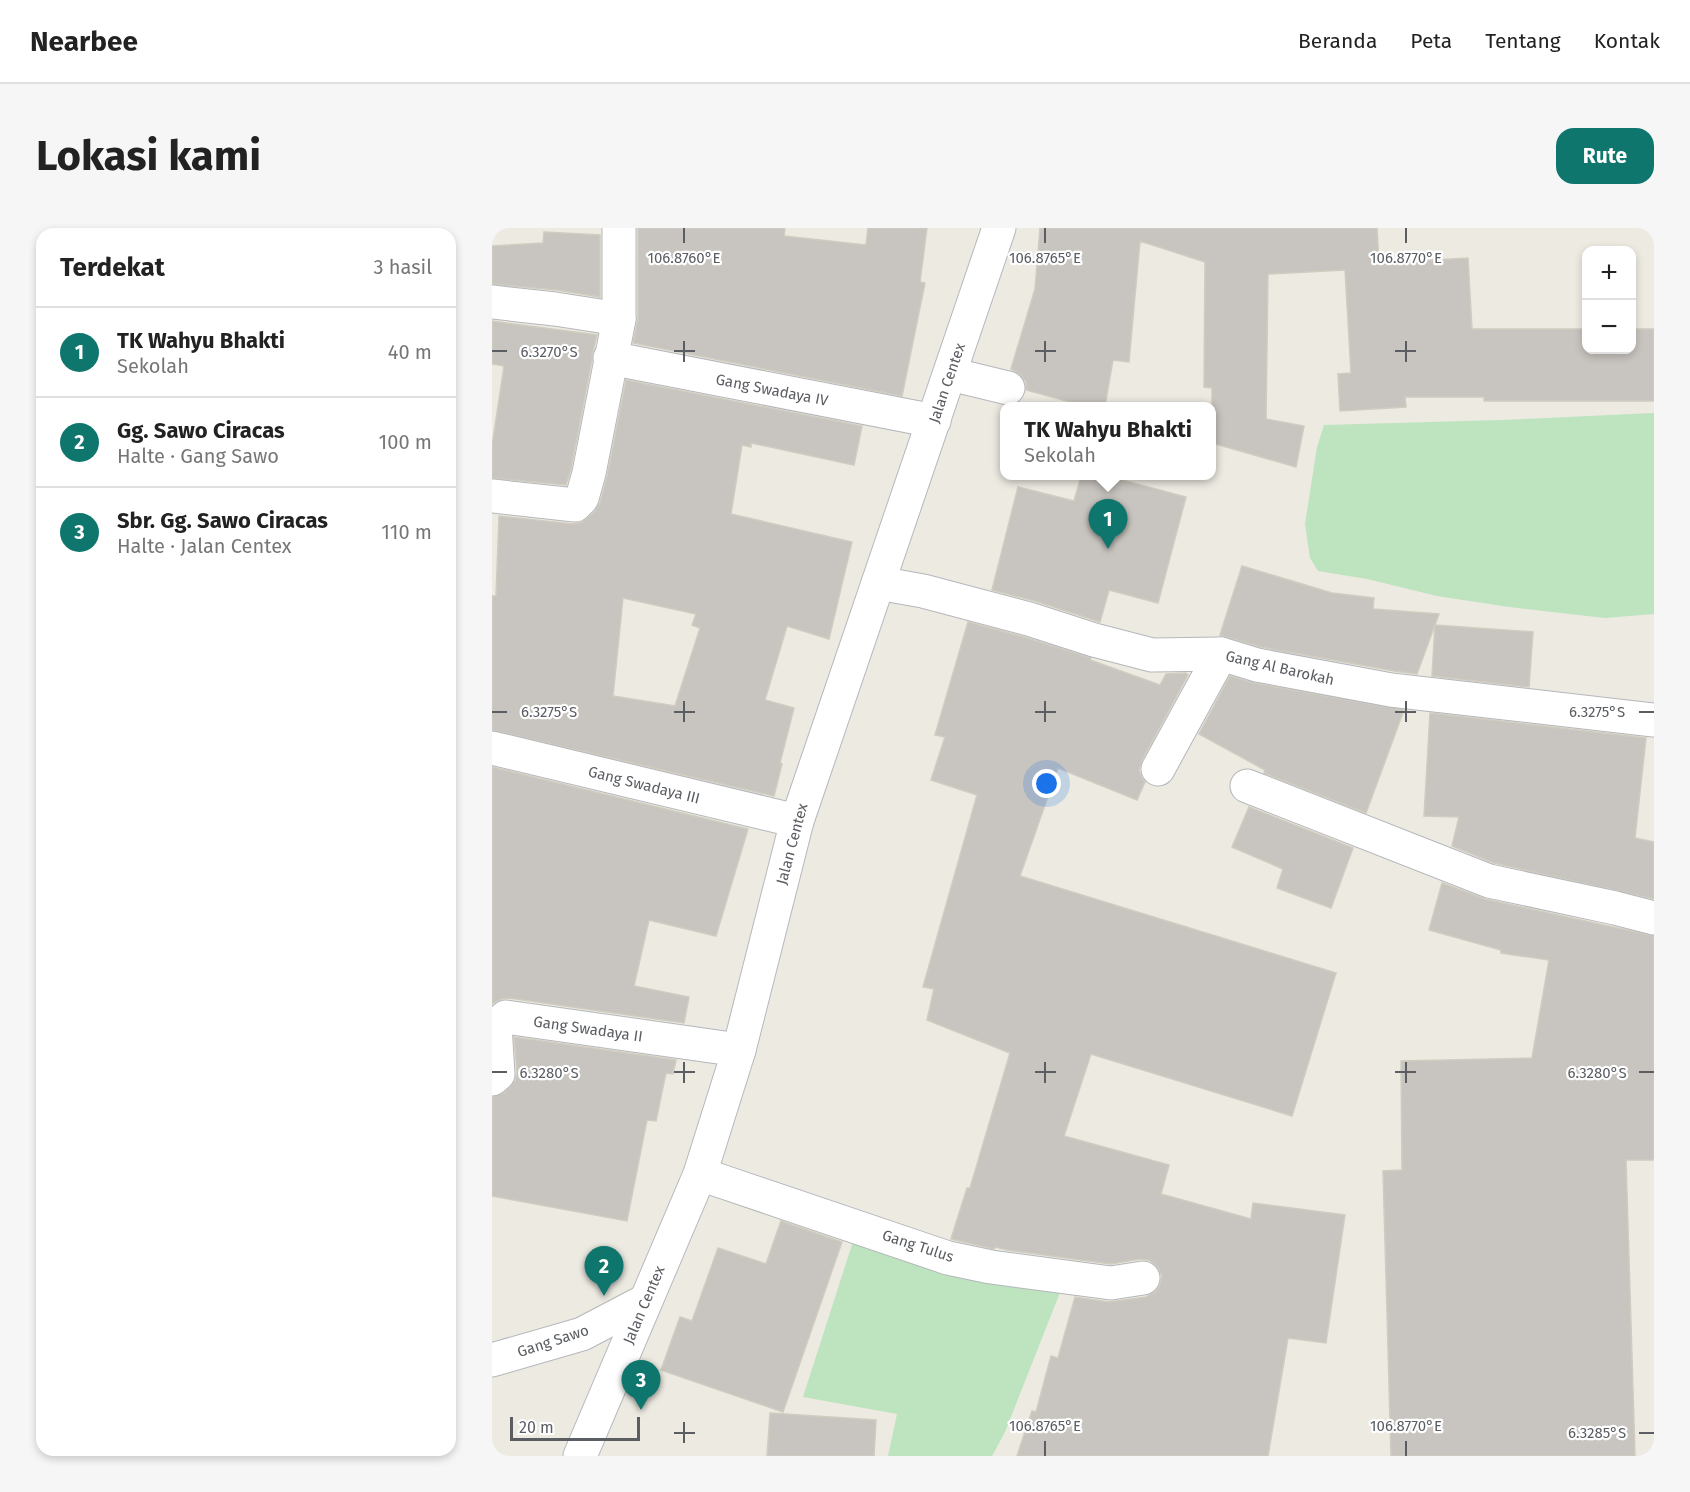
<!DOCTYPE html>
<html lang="id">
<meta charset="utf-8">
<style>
body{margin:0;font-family:"Fira Sans",sans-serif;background:#f6f6f6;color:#222}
.controls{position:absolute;right:18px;top:18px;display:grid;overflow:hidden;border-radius:12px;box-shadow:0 3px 9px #0003}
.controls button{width:54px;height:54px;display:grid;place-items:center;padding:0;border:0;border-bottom:2px solid #e0e0e0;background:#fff;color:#222;font:30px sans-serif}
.scale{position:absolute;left:18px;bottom:15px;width:130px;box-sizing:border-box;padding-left:6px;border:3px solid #5a5d62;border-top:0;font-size:16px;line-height:21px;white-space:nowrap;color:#5a5d62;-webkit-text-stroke:4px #fff;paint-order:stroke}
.you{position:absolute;left:555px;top:556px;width:21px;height:21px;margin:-15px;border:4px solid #fff;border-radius:50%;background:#1a73e8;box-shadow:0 0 0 9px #1a73e833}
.badge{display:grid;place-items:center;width:39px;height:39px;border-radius:50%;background:#0f766e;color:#fff;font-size:20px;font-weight:700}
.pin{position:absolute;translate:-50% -50px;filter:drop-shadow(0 2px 3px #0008)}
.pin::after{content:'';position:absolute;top:32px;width:21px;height:18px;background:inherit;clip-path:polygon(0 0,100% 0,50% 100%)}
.popup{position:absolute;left:508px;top:174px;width:216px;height:78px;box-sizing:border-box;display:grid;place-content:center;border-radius:12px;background:#fff;filter:drop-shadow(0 2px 4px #0005);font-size:20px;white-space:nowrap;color:#767676}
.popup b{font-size:22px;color:#222}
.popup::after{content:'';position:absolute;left:50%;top:100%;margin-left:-12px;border:12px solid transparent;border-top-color:#fff}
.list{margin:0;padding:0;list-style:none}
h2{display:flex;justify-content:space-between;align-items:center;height:78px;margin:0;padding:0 24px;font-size:26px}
h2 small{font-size:20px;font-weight:400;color:#767676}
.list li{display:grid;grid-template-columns:39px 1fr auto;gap:18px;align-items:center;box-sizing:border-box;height:90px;padding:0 24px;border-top:2px solid #e0e0e0}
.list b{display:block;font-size:22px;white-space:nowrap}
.list p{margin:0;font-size:20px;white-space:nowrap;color:#767676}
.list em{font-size:20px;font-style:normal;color:#767676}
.map{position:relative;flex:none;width:1162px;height:1228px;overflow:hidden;border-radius:18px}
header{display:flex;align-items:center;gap:36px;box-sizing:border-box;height:84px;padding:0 30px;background:#fff;border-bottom:2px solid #e0e0e0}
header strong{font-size:28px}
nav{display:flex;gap:33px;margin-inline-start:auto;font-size:21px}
.intro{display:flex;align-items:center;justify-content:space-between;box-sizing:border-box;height:144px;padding:0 36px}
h1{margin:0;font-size:42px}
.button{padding:15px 27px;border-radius:18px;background:#0f766e;color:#fff;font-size:21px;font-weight:700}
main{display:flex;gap:36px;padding:0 36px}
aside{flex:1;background:#fff;border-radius:18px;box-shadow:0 3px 9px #0003}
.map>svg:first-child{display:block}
.green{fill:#bee3bf}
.building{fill:#c8c4bf;stroke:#d0ccc0;stroke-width:1.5;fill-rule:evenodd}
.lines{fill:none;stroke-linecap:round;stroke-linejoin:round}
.street-casing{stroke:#b4b7bb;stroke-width:35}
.secondary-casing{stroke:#b5b8bd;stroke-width:35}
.street{stroke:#fff;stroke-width:33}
.secondary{stroke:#fff;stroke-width:33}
.ticks{fill:none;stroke:#5a5d62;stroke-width:2}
.labels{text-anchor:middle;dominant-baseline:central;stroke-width:4.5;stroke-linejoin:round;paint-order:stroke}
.street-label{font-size:15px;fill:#5a5d62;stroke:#fff}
.ticks-label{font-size:15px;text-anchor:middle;fill:#5a5d62;stroke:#fff;stroke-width:4.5;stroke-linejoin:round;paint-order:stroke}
</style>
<header>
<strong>Nearbee</strong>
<nav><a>Beranda</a><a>Peta</a><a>Tentang</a><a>Kontak</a></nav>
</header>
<div class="intro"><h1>Lokasi kami</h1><a class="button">Rute</a></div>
<main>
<aside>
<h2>Terdekat<small>3 hasil</small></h2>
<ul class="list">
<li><span class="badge">1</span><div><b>TK Wahyu Bhakti</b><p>Sekolah</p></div><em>40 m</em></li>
<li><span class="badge">2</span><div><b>Gg. Sawo Ciracas</b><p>Halte · Gang Sawo</p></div><em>100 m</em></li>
<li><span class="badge">3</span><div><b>Sbr. Gg. Sawo Ciracas</b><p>Halte · Jalan Centex</p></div><em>110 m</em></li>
</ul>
</aside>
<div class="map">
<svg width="1162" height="1228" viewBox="0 0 1162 1228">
<rect width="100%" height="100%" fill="#eceae1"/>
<g class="green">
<polygon points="1162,185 1162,386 1113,390 1017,379 945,368 875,351 826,343 818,330 813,296 825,219 832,197 1010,192"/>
<polygon points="365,1001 571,1057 513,1204 500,1228 396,1228 405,1186 311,1169"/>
</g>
<g class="building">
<polygon points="146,0 293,0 292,8 374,17 376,0 435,0 428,54 433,55 410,168 141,115 146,91"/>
<polygon points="548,0 885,0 887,35 976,30 980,101 1095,101 1095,122 1140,122 1140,101 1162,101 1162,173 992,173 992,169 913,169 914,179 848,183 846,146 859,145 853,42 776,46 774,191 812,198 804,239 720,215 720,160 712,159 713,34 648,13 637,134 621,132 613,178 593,178 534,162 534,154 529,147 519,141 543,61"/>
<polygon points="52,4 108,7 108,69 65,62 0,56 0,18 51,15"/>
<polygon points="0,93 105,107 100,127 100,132 79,241 74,257 0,250 0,218 12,138 0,136"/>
<path d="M 134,152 L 370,198 L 362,237 L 259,215 L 259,219 L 250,217 L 239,286 L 360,314 L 337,411 L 295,398 L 273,472 L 302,480 L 288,535 L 290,536 L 282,568 L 0,502 L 0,368 L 4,368 L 7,288 L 81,296 L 90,294 L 103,283 L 108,275 L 115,249 ZM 131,370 L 204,386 L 200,397 L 208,400 L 183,478 L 121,468 Z"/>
<polygon points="589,248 615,248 694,269 666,375 617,362 608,394 543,373 500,362 526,259 582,273"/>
<polygon points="750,338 840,365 882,370 881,381 947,386 943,397 1041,404 1037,459 940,448 943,397 925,446 902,443 769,419 728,407"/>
<polygon points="476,394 532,409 599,430 598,432 668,457 674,446 694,445 696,447 650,532 647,542 650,550 653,554 645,572 566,540 528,648 844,745 800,888 599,826 572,908 677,937 669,966 759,991 761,975 853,987 834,1115 796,1110 776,1228 525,1228 540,1183 544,1184 559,1128 566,1130 583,1069 617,1074 654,1069 663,1064 668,1057 670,1048 665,1038 657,1032 648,1031 619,1036 515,1022 504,1019 502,1021 459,1011 475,960 478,960 518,825 435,792 442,761 431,759 485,567 439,552 453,509 443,507"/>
<polygon points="738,448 762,455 912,482 874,585 772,545 773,542 707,506"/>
<polygon points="938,485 1154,510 1143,610 1162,614 1162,671 1002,635 960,618 967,589 932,588"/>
<polygon points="0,539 256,601 224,708 157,692 142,758 197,769 192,795 17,770 9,771 0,776"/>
<polygon points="757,579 861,620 839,680 785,660 791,641 740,619"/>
<polygon points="950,655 993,671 1162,708 1162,932 1134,932 1143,1228 899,1228 891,943 910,942 909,833 1040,830 1057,732 1009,725 1009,722 937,702"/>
<polygon points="22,809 184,832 181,846 174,845 164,893 155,892 135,993 0,968 0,869 12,865 23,853 25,845"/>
<polygon points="289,993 350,1014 291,1184 169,1142 188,1089 200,1093 226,1020 274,1036"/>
<polygon points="278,1185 384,1192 382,1228 275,1228"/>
</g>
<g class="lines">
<defs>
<g id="street">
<polyline points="0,74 63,81 127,91"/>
<polyline points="118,130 442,193"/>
<polyline points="458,146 516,160"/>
<polyline points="0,268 83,277 90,270 97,245 127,91 127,0"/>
<polyline points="386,355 431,363 537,391 602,412 660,427 729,426 765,437 899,462 1162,492"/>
<polyline points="0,520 305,593"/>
<polyline points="666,541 729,426"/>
<polyline points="755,558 997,653 1123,680 1162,690"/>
<polyline points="0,851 6,846 3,798 14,789 247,822"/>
<polyline points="208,946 456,1030 499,1039 619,1055 651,1050"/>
<polyline points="0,1132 90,1106 153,1073"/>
</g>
<polyline id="secondary" points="88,1228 208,946 247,822 305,593 507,0"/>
</defs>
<use href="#street" class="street-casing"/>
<use href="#secondary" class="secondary-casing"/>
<use href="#street" class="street"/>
<use href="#secondary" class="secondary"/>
</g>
<path class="ticks" d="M 192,0 L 192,15M 553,0 L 553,15M 914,0 L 914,15M 192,113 L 192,134M 553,113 L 553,134M 914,113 L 914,134M 0,123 L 15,123M 182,123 L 203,123M 543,123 L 564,123M 903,123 L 924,123M 192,473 L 192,494M 553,473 L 553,494M 914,473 L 914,494M 0,484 L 15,484M 182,484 L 203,484M 543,484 L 564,484M 903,484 L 924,484M 1147,484 L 1162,484M 192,834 L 192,855M 553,834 L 553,855M 914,834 L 914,855M 0,844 L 15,844M 182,844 L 203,844M 543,844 L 564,844M 903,844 L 924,844M 1147,844 L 1162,844M 192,1194 L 192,1215M 182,1205 L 203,1205M 1147,1205 L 1162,1205M 553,1213 L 553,1228M 914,1213 L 914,1228"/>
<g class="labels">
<g class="street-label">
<text transform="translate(455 155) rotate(-71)">Jalan Centex</text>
<text transform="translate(280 162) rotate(11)">Gang Swadaya IV</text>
<text transform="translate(788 440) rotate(13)">Gang Al Barokah</text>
<text transform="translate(152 557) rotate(14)">Gang Swadaya III</text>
<text transform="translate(300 616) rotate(-75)">Jalan Centex</text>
<text transform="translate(96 801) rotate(8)">Gang Swadaya II</text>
<text transform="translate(426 1018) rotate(18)">Gang Tulus</text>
<text transform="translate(152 1077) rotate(-67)">Jalan Centex</text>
<text transform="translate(61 1113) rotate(-18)">Gang Sawo</text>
</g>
</g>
<g class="ticks-label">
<text x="192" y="35">106.8760°E</text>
<text x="553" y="35">106.8765°E</text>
<text x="914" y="35">106.8770°E</text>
<text x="57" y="129">6.3270°S</text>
<text x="57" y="489">6.3275°S</text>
<text x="1105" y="489">6.3275°S</text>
<text x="57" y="850">6.3280°S</text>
<text x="1105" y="850">6.3280°S</text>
<text x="553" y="1203">106.8765°E</text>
<text x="914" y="1203">106.8770°E</text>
<text x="1105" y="1210">6.3285°S</text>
</g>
</svg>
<div class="controls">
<button>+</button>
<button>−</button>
</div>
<div class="scale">20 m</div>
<div class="you"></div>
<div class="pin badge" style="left:616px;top:321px">1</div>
<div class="popup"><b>TK Wahyu Bhakti</b>Sekolah</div>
<div class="pin badge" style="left:112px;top:1068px">2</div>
<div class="pin badge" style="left:149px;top:1182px">3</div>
</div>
</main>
